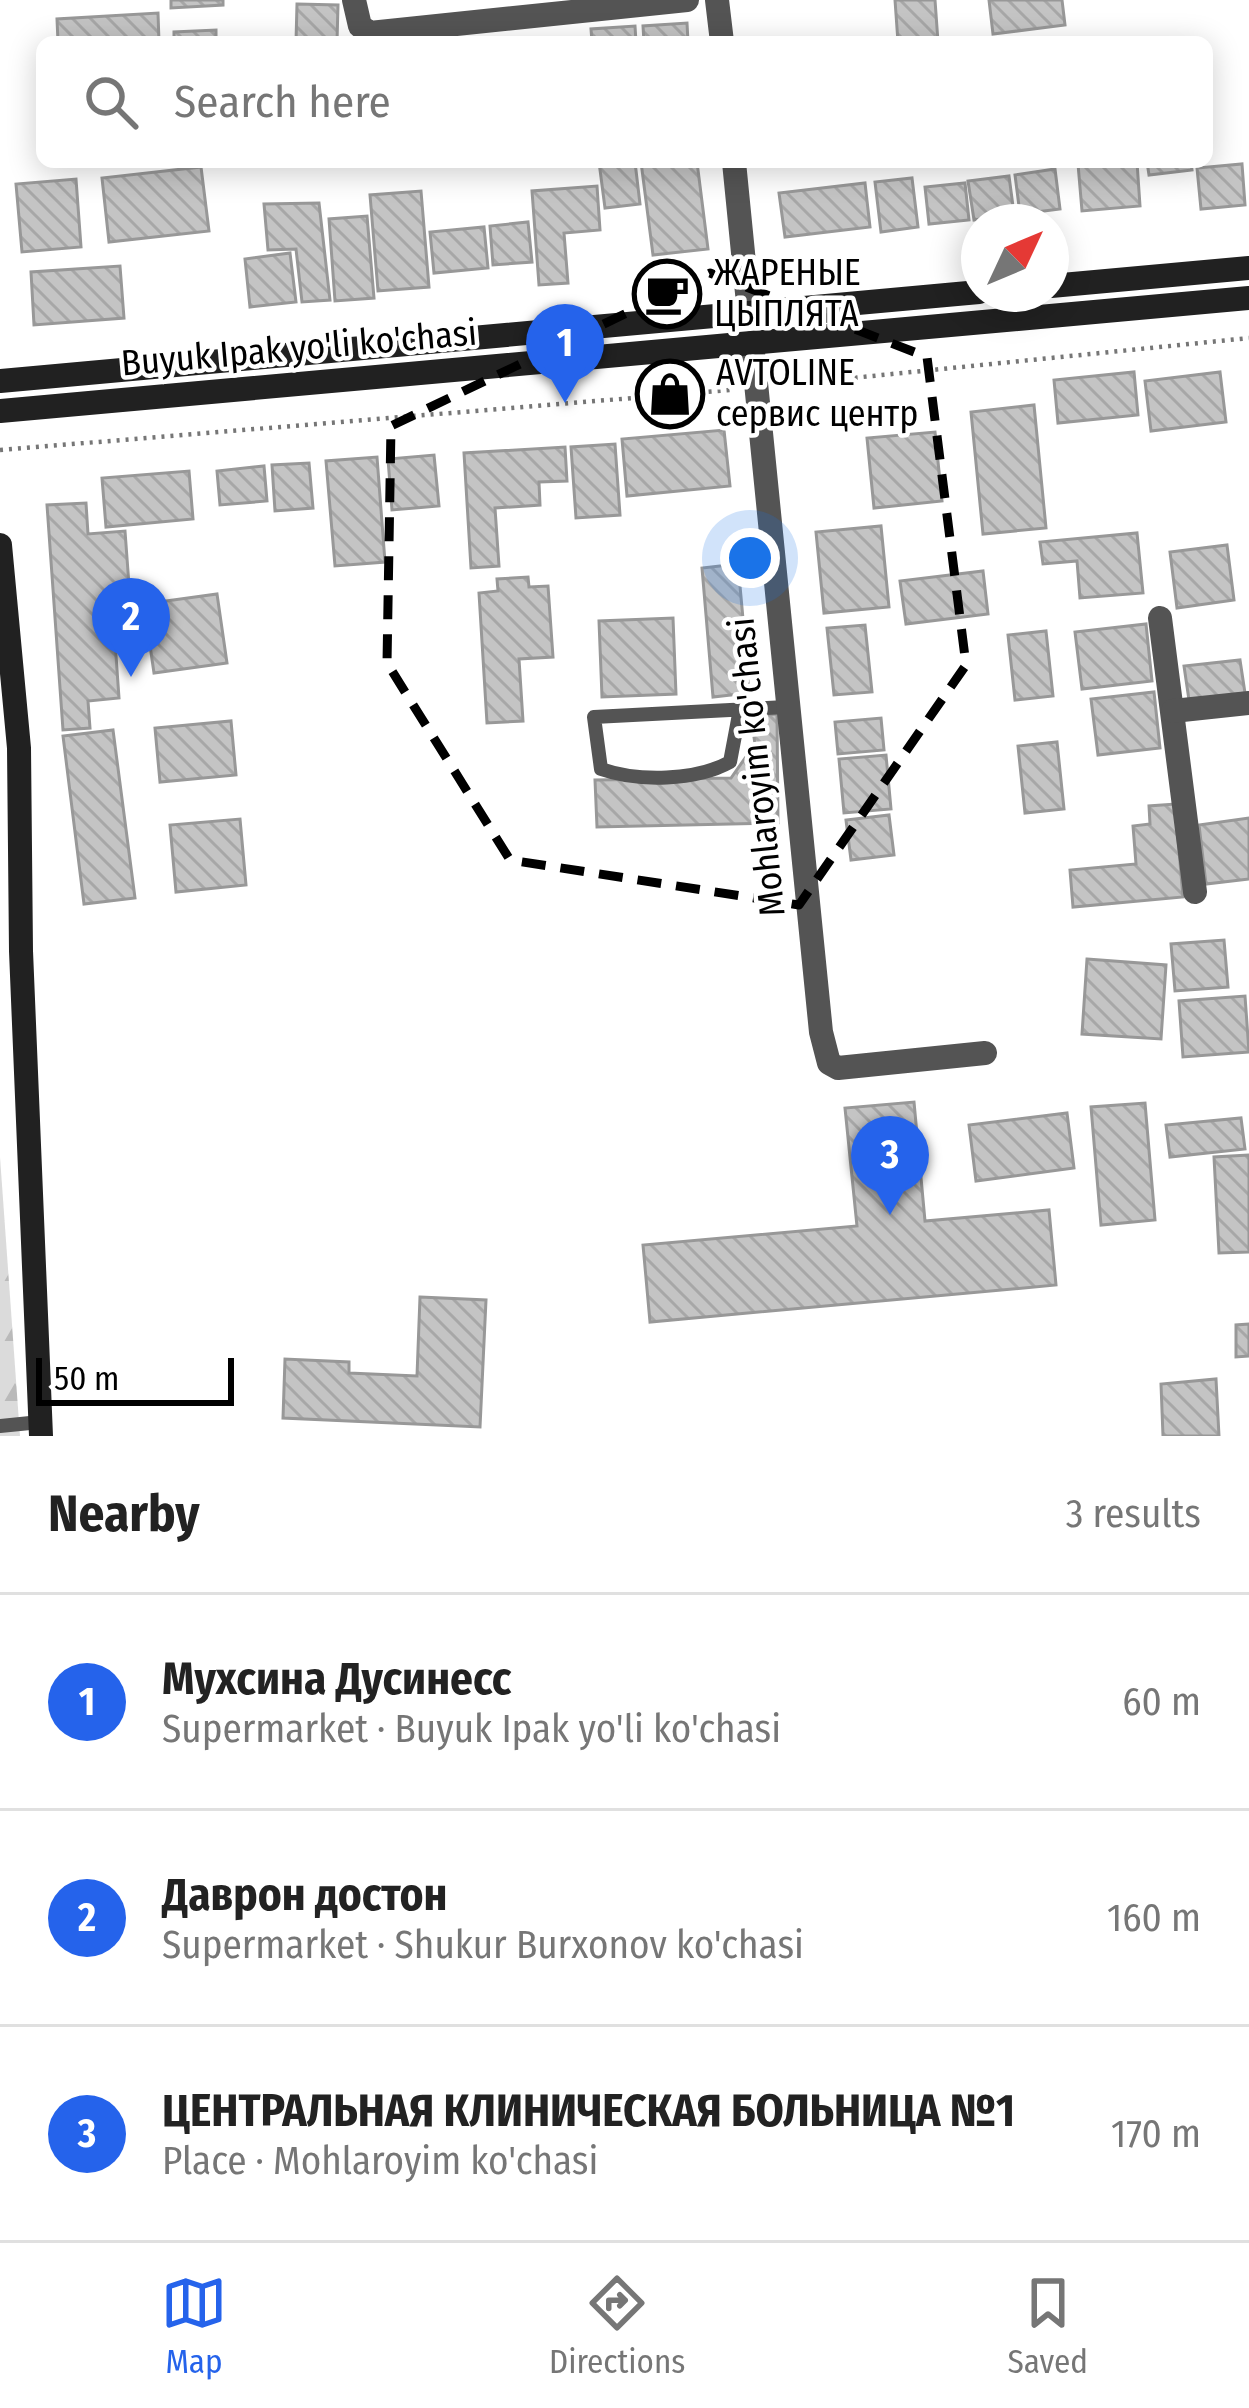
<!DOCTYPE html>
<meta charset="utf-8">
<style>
body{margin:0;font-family:"Fira Sans Condensed",sans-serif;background:#f2f2f2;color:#222}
.compass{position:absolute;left:961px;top:204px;width:108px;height:108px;border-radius:50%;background:#fff;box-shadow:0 6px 30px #0003;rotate:46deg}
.scale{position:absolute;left:36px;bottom:30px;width:198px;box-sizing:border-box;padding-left:12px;border:6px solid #000;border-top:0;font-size:33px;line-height:42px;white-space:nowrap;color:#000;-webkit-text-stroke:9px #fff;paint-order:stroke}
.you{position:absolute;left:750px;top:558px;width:42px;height:42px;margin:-30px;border:9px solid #fff;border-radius:50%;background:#1a73e8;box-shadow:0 0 0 18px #1a73e833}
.badge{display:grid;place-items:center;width:78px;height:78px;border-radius:50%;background:#2563eb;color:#fff;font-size:39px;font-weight:700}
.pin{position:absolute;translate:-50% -99px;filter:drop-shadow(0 3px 6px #0008)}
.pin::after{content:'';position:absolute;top:63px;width:42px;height:36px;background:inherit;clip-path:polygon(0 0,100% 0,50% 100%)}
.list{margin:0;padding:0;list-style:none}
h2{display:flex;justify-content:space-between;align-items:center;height:156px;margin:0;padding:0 48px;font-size:51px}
h2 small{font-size:39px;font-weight:400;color:#767676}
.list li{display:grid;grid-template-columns:78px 1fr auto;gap:36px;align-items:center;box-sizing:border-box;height:216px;padding:0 48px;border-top:3px solid #e0e0e0}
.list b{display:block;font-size:45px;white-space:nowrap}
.list p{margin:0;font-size:39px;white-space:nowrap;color:#767676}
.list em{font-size:39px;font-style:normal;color:#767676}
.icon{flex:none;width:66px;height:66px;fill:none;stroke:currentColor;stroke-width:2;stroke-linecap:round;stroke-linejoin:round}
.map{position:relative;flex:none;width:1249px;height:1436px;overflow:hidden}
.search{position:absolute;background:#fff;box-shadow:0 6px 30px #0003;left:36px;right:36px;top:36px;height:132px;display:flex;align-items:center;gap:30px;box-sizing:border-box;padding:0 42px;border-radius:18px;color:#767676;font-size:45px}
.sheet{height:804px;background:#fff}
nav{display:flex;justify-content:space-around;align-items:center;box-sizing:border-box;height:168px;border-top:3px solid #e0e0e0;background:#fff;font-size:33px;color:#767676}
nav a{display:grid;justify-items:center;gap:6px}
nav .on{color:#2563eb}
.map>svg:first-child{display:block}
.forest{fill:url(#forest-firs)}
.building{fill:url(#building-back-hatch);stroke:#989898;stroke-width:3}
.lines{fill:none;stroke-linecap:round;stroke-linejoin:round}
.path{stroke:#767676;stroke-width:4.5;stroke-dasharray:3 6;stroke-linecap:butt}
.lane{stroke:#545454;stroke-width:14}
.street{stroke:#545454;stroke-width:24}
.secondary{stroke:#212121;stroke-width:24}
.marked{fill:none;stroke:#000;stroke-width:9;stroke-dasharray:24 15;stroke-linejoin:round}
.labels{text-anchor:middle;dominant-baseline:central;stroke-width:9;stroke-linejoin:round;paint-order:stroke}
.poi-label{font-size:36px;fill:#000;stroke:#fff;text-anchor:start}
.street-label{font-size:36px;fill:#000;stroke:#fff}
</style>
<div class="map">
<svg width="1249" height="1436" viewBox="0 0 1249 1436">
<defs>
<pattern id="forest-firs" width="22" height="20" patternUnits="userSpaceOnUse" patternTransform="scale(3)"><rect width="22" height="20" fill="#dbdbdb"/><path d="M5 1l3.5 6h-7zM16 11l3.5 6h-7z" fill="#bababa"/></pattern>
<pattern id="building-back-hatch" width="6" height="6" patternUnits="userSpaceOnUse" patternTransform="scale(3)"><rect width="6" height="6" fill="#c4c4c4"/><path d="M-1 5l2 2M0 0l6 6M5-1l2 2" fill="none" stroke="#a7a7a7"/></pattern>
</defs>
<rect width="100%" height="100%" fill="#fff"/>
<polygon class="forest" points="0,1157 20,1436 0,1436"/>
<g class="building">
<polygon points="171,0 223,0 223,5 171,8"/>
<polygon points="895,0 935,0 938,42 898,42"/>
<polygon points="989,0 1062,0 1065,25 993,34"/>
<polygon points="297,4 338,5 337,42 296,42"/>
<polygon points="158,13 159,42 58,42 57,19"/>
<polygon points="687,23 688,42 644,42 643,26"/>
<polygon points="635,26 636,42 592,42 591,29"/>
<polygon points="216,30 216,42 174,42 174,32"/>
<polygon points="599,162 635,162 640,204 605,208"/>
<polygon points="641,162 697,162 708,249 653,255"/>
<polygon points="1137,162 1140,206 1082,211 1078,164"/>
<polygon points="1147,162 1191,162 1192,170 1149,175"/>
<polygon points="1242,164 1245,205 1201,209 1197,168"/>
<polygon points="201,167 209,231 109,242 102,178"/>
<polygon points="1055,169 1060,209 1020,214 1015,175"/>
<polygon points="1009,176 1014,214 974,220 968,181"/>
<polygon points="912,178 918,227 881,232 875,182"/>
<polygon points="76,179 81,247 22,252 16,184"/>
<polygon points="865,183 870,227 785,237 779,193"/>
<polygon points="965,183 969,220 929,224 925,187"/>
<polygon points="597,186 600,230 564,233 568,283 539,285 532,191"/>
<polygon points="421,191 429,287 378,291 370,195"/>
<polygon points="319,203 330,300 302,302 296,249 268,250 264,204"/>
<polygon points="367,216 374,298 335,301 329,219"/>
<polygon points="528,222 532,262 493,265 490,226"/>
<polygon points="484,227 488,268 434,273 430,232"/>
<polygon points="290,253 296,302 250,307 245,259"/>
<polygon points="120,266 124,318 34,325 31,272"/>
<polygon points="1134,372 1138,415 1058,423 1054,380"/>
<polygon points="1220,372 1226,422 1151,431 1145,381"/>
<polygon points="1034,405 1046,528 983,534 971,412"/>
<polygon points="724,430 730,486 627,496 622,439"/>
<polygon points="935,432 942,501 874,508 867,438"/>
<polygon points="615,444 620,515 576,518 571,447"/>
<polygon points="565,447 567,481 539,482 540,505 495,508 499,566 471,568 464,453"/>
<polygon points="434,455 439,506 392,510 388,459"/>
<polygon points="377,457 385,562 335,566 326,461"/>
<polygon points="309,463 313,508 275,511 272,465"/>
<polygon points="264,466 267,501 220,505 217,471"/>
<polygon points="189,471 193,519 106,527 102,478"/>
<polygon points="86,503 88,534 125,531 131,612 113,613 119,698 88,701 90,728 63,730 47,505"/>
<polygon points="881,526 889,607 824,613 816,532"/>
<polygon points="1137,533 1143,593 1080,598 1077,561 1043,564 1040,542"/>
<polygon points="1227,545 1234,600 1177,608 1170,552"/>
<polygon points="738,564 743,619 753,618 757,658 746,659 749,693 713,697 702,568"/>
<polygon points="983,571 988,614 906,624 900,581"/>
<polygon points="528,577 529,587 548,586 553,657 519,659 523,721 487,723 479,593 498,591 497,579"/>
<polygon points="217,594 227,663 154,673 144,604"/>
<polygon points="673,618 676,694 602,697 599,621"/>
<polygon points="1146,624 1152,681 1082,689 1075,632"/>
<polygon points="865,625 872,692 834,695 827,628"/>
<polygon points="1046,631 1053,696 1015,700 1008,635"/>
<polygon points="1240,660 1245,693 1189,700 1184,666"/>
<polygon points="1154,692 1160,748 1098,755 1091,699"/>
<polygon points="777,714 778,823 597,827 595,780 731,778 755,744 751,716"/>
<polygon points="881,718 884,750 838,754 835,722"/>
<polygon points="231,721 236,775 160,782 155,728"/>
<polygon points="113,730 135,898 84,904 63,736"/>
<polygon points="1057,742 1064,809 1025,813 1018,746"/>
<polygon points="886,755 891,809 844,813 839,759"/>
<polygon points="1175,804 1183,897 1073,907 1070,870 1136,864 1133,826 1150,824 1149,806"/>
<polygon points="889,815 894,855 851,860 846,820"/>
<polygon points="1249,818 1249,879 1206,884 1199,825"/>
<polygon points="240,819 246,885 176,892 170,825"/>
<polygon points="1224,940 1228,987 1175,991 1171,944"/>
<polygon points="1087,959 1166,965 1161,1039 1082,1034"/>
<polygon points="1245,996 1249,1052 1183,1057 1179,1001"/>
<polygon points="914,1102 925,1221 1049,1210 1056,1285 650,1322 643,1245 857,1226 845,1108"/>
<polygon points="1145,1103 1155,1220 1101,1225 1091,1107"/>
<polygon points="1067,1113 1074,1168 976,1181 969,1125"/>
<polygon points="1241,1118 1245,1149 1170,1157 1166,1125"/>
<polygon points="1249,1155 1249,1252 1219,1253 1214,1157"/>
<polygon points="420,1297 486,1300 480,1427 283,1418 285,1359 349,1362 349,1373 417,1376"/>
<polygon points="1249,1324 1249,1356 1236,1357 1236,1325"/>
<polygon points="1216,1379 1219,1436 1163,1436 1161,1384"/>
</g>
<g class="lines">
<g class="path">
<polyline points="783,385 1249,338"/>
<polyline points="0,450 730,390"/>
</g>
<g class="lane">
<path d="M 740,709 L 730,762 C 696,781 638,782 601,769 L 594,717 L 786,707"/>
<polyline points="0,1426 40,1422"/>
</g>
<g class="street">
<polyline points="354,0 360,26 370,33 687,0"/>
<polyline points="717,0 722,42"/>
<polyline points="734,162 749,313"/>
<polyline points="752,343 821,1032 829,1063 838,1068 985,1053"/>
<polyline points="1160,618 1195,892"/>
<polyline points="1173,711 1249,703"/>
</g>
<g class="secondary">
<polyline points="1051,286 1249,268"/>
<polyline points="0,381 979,292"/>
<polyline points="0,411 1249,298"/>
<polyline points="0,545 19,748 21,951 41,1436"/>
</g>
</g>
<path class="marked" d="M 710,273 L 927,357 L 966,665 L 799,905 L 510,860 L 387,663 L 391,426 Z"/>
<defs>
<symbol id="cafe-ring" viewBox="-11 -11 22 22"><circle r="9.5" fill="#fff" stroke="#000" stroke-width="1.5"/><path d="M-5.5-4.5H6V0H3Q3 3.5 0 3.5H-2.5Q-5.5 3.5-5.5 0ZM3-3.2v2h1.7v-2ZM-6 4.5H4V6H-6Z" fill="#000"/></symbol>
<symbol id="shop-ring" viewBox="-11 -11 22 22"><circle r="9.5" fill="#fff" stroke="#000" stroke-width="1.5"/><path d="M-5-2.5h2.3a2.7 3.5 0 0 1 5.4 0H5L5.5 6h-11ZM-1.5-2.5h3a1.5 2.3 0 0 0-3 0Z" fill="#000"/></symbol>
</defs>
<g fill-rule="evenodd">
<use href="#cafe-ring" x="629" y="256" width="76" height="76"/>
<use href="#shop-ring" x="632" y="356" width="76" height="76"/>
</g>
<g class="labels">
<g class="poi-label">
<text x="714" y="273">ЖАРЕНЫЕ<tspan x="714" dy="41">ЦЫПЛЯТА</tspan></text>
<text x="716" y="373">AVTOLINE<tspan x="716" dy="41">сервис центр</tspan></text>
</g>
<g class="street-label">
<text transform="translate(299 348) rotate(-5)">Buyuk Ipak yo'li ko'chasi</text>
<text transform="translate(757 767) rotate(-96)">Mohlaroyim ko'chasi</text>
</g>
</g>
</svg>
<svg class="compass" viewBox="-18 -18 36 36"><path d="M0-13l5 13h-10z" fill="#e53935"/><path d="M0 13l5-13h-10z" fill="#767676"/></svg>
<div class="scale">50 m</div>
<div class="you"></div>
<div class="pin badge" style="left:565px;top:403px">1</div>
<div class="pin badge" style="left:131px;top:677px">2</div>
<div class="pin badge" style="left:890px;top:1215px">3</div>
<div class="search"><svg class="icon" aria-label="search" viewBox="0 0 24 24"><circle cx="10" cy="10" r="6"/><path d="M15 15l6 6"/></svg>Search here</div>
</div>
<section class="sheet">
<h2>Nearby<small>3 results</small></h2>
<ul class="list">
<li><span class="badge">1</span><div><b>Мухсина Дусинесс</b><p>Supermarket · Buyuk Ipak yo'li ko'chasi</p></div><em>60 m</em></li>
<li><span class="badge">2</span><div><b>Даврон достон</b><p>Supermarket · Shukur Burxonov ko'chasi</p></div><em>160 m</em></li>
<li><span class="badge">3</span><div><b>ЦЕНТРАЛЬНАЯ КЛИНИЧЕСКАЯ БОЛЬНИЦА №1</b><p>Place · Mohlaroyim ko'chasi</p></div><em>170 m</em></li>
</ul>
</section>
<nav>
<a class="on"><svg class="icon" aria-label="map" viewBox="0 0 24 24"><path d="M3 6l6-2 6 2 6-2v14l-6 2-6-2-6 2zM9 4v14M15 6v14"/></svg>Map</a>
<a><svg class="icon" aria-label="directions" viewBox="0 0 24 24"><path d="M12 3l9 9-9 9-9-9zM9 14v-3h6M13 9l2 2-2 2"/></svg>Directions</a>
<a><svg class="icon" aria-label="saved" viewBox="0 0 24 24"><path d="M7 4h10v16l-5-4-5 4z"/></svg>Saved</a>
</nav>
